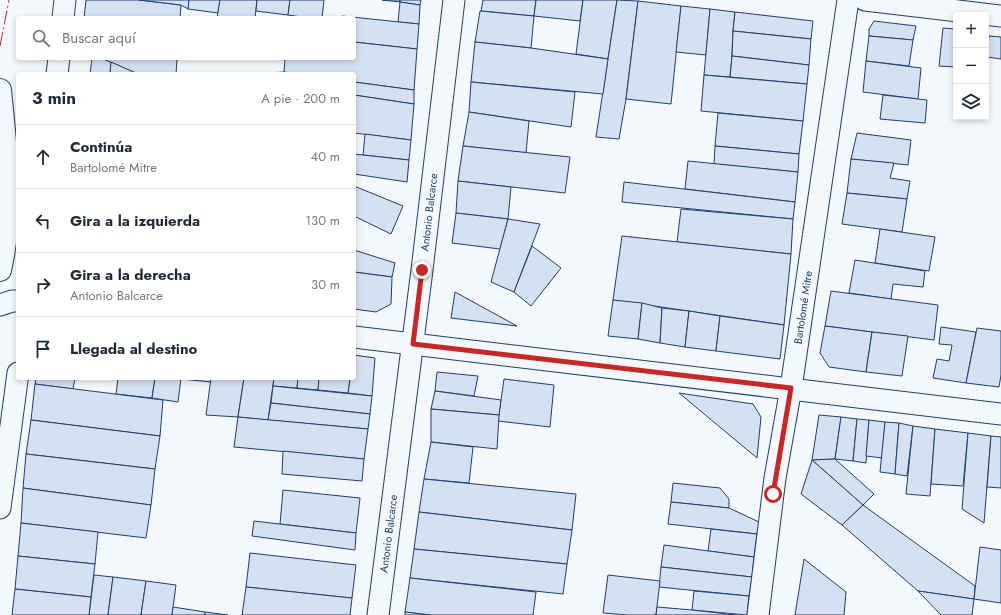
<!DOCTYPE html>
<html lang="es">
<meta charset="utf-8">
<style>
body{margin:0;font-family:Jost,sans-serif;background:#f6f6f7;color:#1f2937}
.controls{position:absolute;right:12px;top:12px;display:grid;overflow:hidden;border-radius:4px;box-shadow:0 2px 6px #0003}
.controls button{width:36px;height:36px;display:grid;place-items:center;padding:0;border:0;border-bottom:1px solid #e0e1e3;background:#fff;color:#1f2937;font:20px sans-serif}
.stop{position:absolute;width:12px;height:12px;margin:-9px;border:3px solid #c62828;border-radius:50%;background:#fff}
.stop.end{background:#c62828;border-color:#fff;box-shadow:0 1px 4px #0008}
.list{margin:0;padding:0;list-style:none}
h2{display:flex;justify-content:space-between;align-items:center;height:52px;margin:0;padding:0 16px;font-size:17px}
h2 small{font-size:13px;font-weight:400;color:#747a83}
.list li{display:grid;grid-template-columns:26px 1fr auto;gap:12px;align-items:center;box-sizing:border-box;height:64px;padding:0 16px;border-top:1px solid #e0e1e3}
.list b{display:block;font-size:15px;white-space:nowrap}
.list p{margin:0;font-size:13px;white-space:nowrap;color:#747a83}
.list em{font-size:13px;font-style:normal;color:#747a83}
.icon{flex:none;width:22px;height:22px;fill:none;stroke:currentColor;stroke-width:2;stroke-linecap:round;stroke-linejoin:round}
.map{position:relative;flex:none;width:1001px;height:615px;overflow:hidden}
.search{position:absolute;background:#fff;box-shadow:0 2px 6px #0003;left:16px;top:16px;width:340px;height:44px;display:flex;align-items:center;gap:10px;box-sizing:border-box;padding:0 14px;border-radius:4px;color:#747a83;font-size:15px}
.panel{position:absolute;background:#fff;box-shadow:0 2px 6px #0003;left:16px;top:72px;width:340px;height:308px;border-radius:4px}
.map>svg:first-child{display:block}
.building{fill:#d5e0f0;stroke:#1d3f73}
.lines{fill:none;stroke-linecap:round;stroke-linejoin:round}
.minor-casing{stroke:#1d3f73;stroke-width:23}
.major-casing{stroke:#1d3f73;stroke-width:24}
.minor{stroke:#f4f7fb;stroke-width:21}
.major{stroke:#f4f7fb;stroke-width:22}
.power{stroke:#c62828;stroke-width:1;stroke-dasharray:14 3 2 3;stroke-linecap:butt}
.route{stroke:#c62828;stroke-width:5}
.labels{text-anchor:middle;dominant-baseline:central;stroke-width:3;stroke-linejoin:round;paint-order:stroke}
.street-label{font-size:11px;fill:#1d3f73;stroke:#f4f7fb}
</style>
<div class="map">
<svg width="1001" height="615" viewBox="0 0 1001 615">
<rect width="100%" height="100%" fill="#f4f7fb"/>
<g class="building">
<polygon points="86,0 139,0 181,5 180,18 84,18"/>
<polygon points="139,0 189,0 188,9 181,5"/>
<polygon points="189,0 220,0 218,13 188,9"/>
<polygon points="220,0 257,0 255,18 217,18"/>
<polygon points="257,0 290,0 288,15 256,11"/>
<polygon points="290,0 324,0 322,18 308,18 288,15"/>
<polygon points="382,0 400,0 400,2"/>
<polygon points="400,0 421,0 420,5 400,2"/>
<polygon points="483,0 536,0 534,16 481,11"/>
<polygon points="536,0 583,0 580,21 534,16"/>
<polygon points="583,0 617,0 608,59 576,54"/>
<polygon points="617,0 638,1 626,99 619,139 596,137"/>
<polygon points="638,1 681,6 671,104 626,99"/>
<polygon points="400,2 420,5 419,24 398,22"/>
<polygon points="681,6 710,9 706,55 676,52"/>
<polygon points="710,9 735,12 733,31 732,56 730,77 704,75"/>
<polygon points="480,11 534,16 531,48 475,42"/>
<polygon points="735,12 813,21 811,39 733,31"/>
<polygon points="342,16 419,24 417,49 354,42 354,18 342,18"/>
<polygon points="874,21 916,26 913,40 869,36 869,29"/>
<polygon points="943,28 956,29 956,67 939,66"/>
<polygon points="733,31 811,39 809,65 732,56"/>
<polygon points="869,36 913,40 909,66 866,61"/>
<polygon points="989,36 1001,37 1001,59 987,57"/>
<polygon points="354,42 417,49 414,90 354,82 354,74 297,74 284,72 285,58 354,58"/>
<polygon points="475,42 531,48 608,59 603,94 471,82"/>
<polygon points="986,42 988,42 986,67"/>
<polygon points="732,56 809,65 807,84 730,77"/>
<polygon points="92,58 101,58 111,62 110,74 90,74"/>
<polygon points="101,58 177,58 176,74 138,74"/>
<polygon points="866,61 921,68 918,99 863,92"/>
<polygon points="111,62 138,74 110,74"/>
<polygon points="284,72 284,74 256,74"/>
<polygon points="704,75 807,84 803,121 701,111"/>
<polygon points="354,82 414,90 414,104 354,95"/>
<polygon points="471,82 575,92 571,127 469,112"/>
<polygon points="354,95 414,104 411,140 354,133"/>
<polygon points="883,95 927,100 925,123 880,119"/>
<polygon points="469,112 529,121 526,153 463,146"/>
<polygon points="718,113 803,121 799,154 715,146"/>
<polygon points="857,133 911,140 908,165 851,159"/>
<polygon points="365,134 411,140 409,160 363,155"/>
<polygon points="463,146 570,157 565,193 458,181"/>
<polygon points="715,146 799,154 798,172 714,164"/>
<polygon points="354,154 409,160 407,182 354,174"/>
<polygon points="851,159 894,163 890,178 910,181 907,199 847,193"/>
<polygon points="688,161 798,172 795,202 685,189"/>
<polygon points="458,181 511,187 508,219 456,213"/>
<polygon points="624,182 795,202 793,219 622,202"/>
<polygon points="354,186 403,206 391,234 354,216"/>
<polygon points="847,193 907,199 902,232 842,224"/>
<polygon points="681,209 793,219 791,254 677,242"/>
<polygon points="456,213 508,219 500,249 452,243"/>
<polygon points="508,219 540,224 514,292 491,282"/>
<polygon points="880,229 935,237 929,271 875,263"/>
<polygon points="622,236 791,254 784,325 613,300"/>
<polygon points="532,246 561,268 531,306 514,292"/>
<polygon points="354,250 395,263 392,277 354,272"/>
<polygon points="855,260 925,271 923,287 893,284 891,299 849,293"/>
<polygon points="354,272 392,277 391,304 376,312 354,309"/>
<polygon points="831,291 938,305 934,340 825,326"/>
<polygon points="455,292 517,326 451,318"/>
<polygon points="613,300 642,303 638,339 608,336"/>
<polygon points="642,303 662,308 660,343 638,339"/>
<polygon points="662,308 689,311 685,347 660,343"/>
<polygon points="689,311 720,316 716,351 685,347"/>
<polygon points="720,316 784,325 780,359 716,351"/>
<polygon points="825,326 872,332 866,372 829,367 820,353"/>
<polygon points="941,327 976,332 966,383 933,378 937,359 949,361 952,345 939,344"/>
<polygon points="977,328 1001,331 1001,375 999,387 966,383"/>
<polygon points="872,332 908,336 902,376 866,372"/>
<polygon points="354,355 375,358 372,396 348,393 350,378 354,378"/>
<polygon points="437,372 478,376 474,396 435,391"/>
<polygon points="36,378 75,378 73,389 35,384"/>
<polygon points="118,378 155,378 152,398 116,394"/>
<polygon points="155,378 181,378 178,402 152,398"/>
<polygon points="181,378 211,378 211,382 181,379"/>
<polygon points="211,378 244,378 238,417 206,415"/>
<polygon points="244,378 274,378 268,420 238,417"/>
<polygon points="274,378 298,378 297,388 273,386"/>
<polygon points="298,378 319,378 318,390 297,388"/>
<polygon points="319,378 350,378 348,393 318,390"/>
<polygon points="504,379 554,385 550,427 498,421"/>
<polygon points="35,384 163,400 160,436 31,420"/>
<polygon points="273,386 372,396 370,414 271,403"/>
<polygon points="435,391 501,400 499,415 431,409"/>
<polygon points="679,393 753,404 761,417 757,458"/>
<polygon points="271,403 370,414 368,429 268,420"/>
<polygon points="431,409 499,415 497,449 431,442"/>
<polygon points="819,415 841,417 835,459 812,460"/>
<polygon points="238,417 368,429 364,459 234,447"/>
<polygon points="841,417 857,419 853,461 835,459"/>
<polygon points="857,419 869,420 866,463 853,461"/>
<polygon points="31,420 160,436 155,469 26,454"/>
<polygon points="869,420 885,422 882,458 866,456"/>
<polygon points="885,422 899,423 895,474 880,472"/>
<polygon points="899,423 913,426 907,476 895,474"/>
<polygon points="913,426 935,429 930,496 906,494"/>
<polygon points="935,429 968,433 963,486 931,484"/>
<polygon points="968,433 991,436 984,523 962,509"/>
<polygon points="991,436 1001,437 1001,488 987,487"/>
<polygon points="431,442 473,447 469,483 424,479"/>
<polygon points="283,451 364,459 362,481 282,474"/>
<polygon points="26,454 155,469 151,505 23,488"/>
<polygon points="835,459 874,494 863,505 812,460"/>
<polygon points="812,460 863,505 842,525 801,494"/>
<polygon points="424,479 576,494 572,530 419,512"/>
<polygon points="673,483 720,488 729,499 729,508 671,502"/>
<polygon points="23,488 151,505 146,538 21,523"/>
<polygon points="283,490 360,498 356,533 280,524"/>
<polygon points="671,502 729,508 759,522 757,534 668,524"/>
<polygon points="863,505 975,586 974,599 918,591 842,525"/>
<polygon points="419,512 572,530 567,564 414,549"/>
<polygon points="254,521 356,533 355,550 252,536"/>
<polygon points="21,523 98,532 95,564 18,556"/>
<polygon points="711,529 757,534 754,557 708,551"/>
<polygon points="664,545 754,557 752,577 661,567"/>
<polygon points="980,547 1001,550 1001,603 974,599"/>
<polygon points="414,549 567,564 563,594 410,578"/>
<polygon points="250,553 356,565 352,598 246,587"/>
<polygon points="18,556 95,564 91,597 15,589"/>
<polygon points="804,559 846,592 844,615 795,615"/>
<polygon points="661,567 752,577 749,596 659,587"/>
<polygon points="94,575 113,577 108,615 89,615"/>
<polygon points="608,575 660,581 656,615 628,615 603,613"/>
<polygon points="113,577 146,581 141,615 108,615"/>
<polygon points="410,578 536,592 533,615 430,615 405,612"/>
<polygon points="146,581 176,585 172,615 141,615"/>
<polygon points="246,587 352,598 350,615 242,615"/>
<polygon points="15,589 91,597 89,615 12,615"/>
<polygon points="694,591 749,596 747,615 692,610"/>
<polygon points="918,591 974,599 972,615 941,615"/>
<polygon points="173,607 205,612 205,615 172,615"/>
<polygon points="657,607 692,610 737,615 656,615"/>
<polygon points="205,612 228,615 205,615"/>
<polygon points="405,612 430,615 405,615"/>
</g>
<g class="lines">
<defs>
<g id="minor">
<polyline points="865,0 1001,16"/>
<polyline points="63,18 65,0"/>
<polyline points="57,74 59,58"/>
<polyline points="0,305 12,301 18,301"/>
<polyline points="354,337 1001,414"/>
<polyline points="0,508 18,373"/>
<path id="s1" d="M 378,615 L 422,270 L 454,0"/>
<path id="s2" d="M 758,615 L 775,478 L 791,388 L 848,0"/>
</g>
<path id="major" d="M 0,90 C 6,150 14,210 0,270"/>
</defs>
<use href="#minor" class="minor-casing"/>
<use href="#major" class="major-casing"/>
<use href="#minor" class="minor"/>
<use href="#major" class="major"/>
<polyline class="power" points="0,46 9,0"/>
</g>
<g class="lines">
<polyline class="route" points="422,270 413,344 791,388 773,494"/>
</g>
<g class="labels">
<g class="street-label">
<text stroke="none"><textPath href="#s1" startOffset="406">Antonio Balcarce</textPath></text>
<text stroke="none"><textPath href="#s2" startOffset="311">Bartolomé Mitre</textPath></text>
<text stroke="none"><textPath href="#s1" startOffset="82">Antonio Balcarce</textPath></text>
</g>
</g>
</svg>
<div class="controls">
<button>+</button>
<button>−</button>
<button><svg class="icon" aria-label="layers" viewBox="0 0 24 24"><path d="M12 4l9 5-9 5-9-5zM3 14l9 5 9-5"/></svg></button>
</div>
<div class="stop" style="left:773px;top:494px"></div>
<div class="stop end" style="left:422px;top:270px"></div>
<div class="search"><svg class="icon" aria-label="search" viewBox="0 0 24 24"><circle cx="10" cy="10" r="6"/><path d="M15 15l6 6"/></svg>Buscar aquí</div>
<section class="panel">
<h2>3 min<small>A pie · 200 m</small></h2>
<ul class="list">
<li><svg class="icon" aria-label="ahead" viewBox="0 0 24 24"><path d="M12 20V5M6 11l6-6 6 6"/></svg><div><b>Continúa</b><p>Bartolomé Mitre</p></div><em>40 m</em></li>
<li><svg class="icon" aria-label="left" viewBox="0 0 24 24"><path d="M17 20v-9H6M10 6l-5 5 5 5"/></svg><div><b>Gira a la izquierda</b></div><em>130 m</em></li>
<li><svg class="icon" aria-label="right" viewBox="0 0 24 24"><path d="M7 20v-9h11M14 6l5 5-5 5"/></svg><div><b>Gira a la derecha</b><p>Antonio Balcarce</p></div><em>30 m</em></li>
<li><svg class="icon" aria-label="arrive" viewBox="0 0 24 24"><path d="M6 21V4h12l-3 4 3 4H6"/></svg><div><b>Llegada al destino</b></div></li>
</ul>
</section>
</div>
